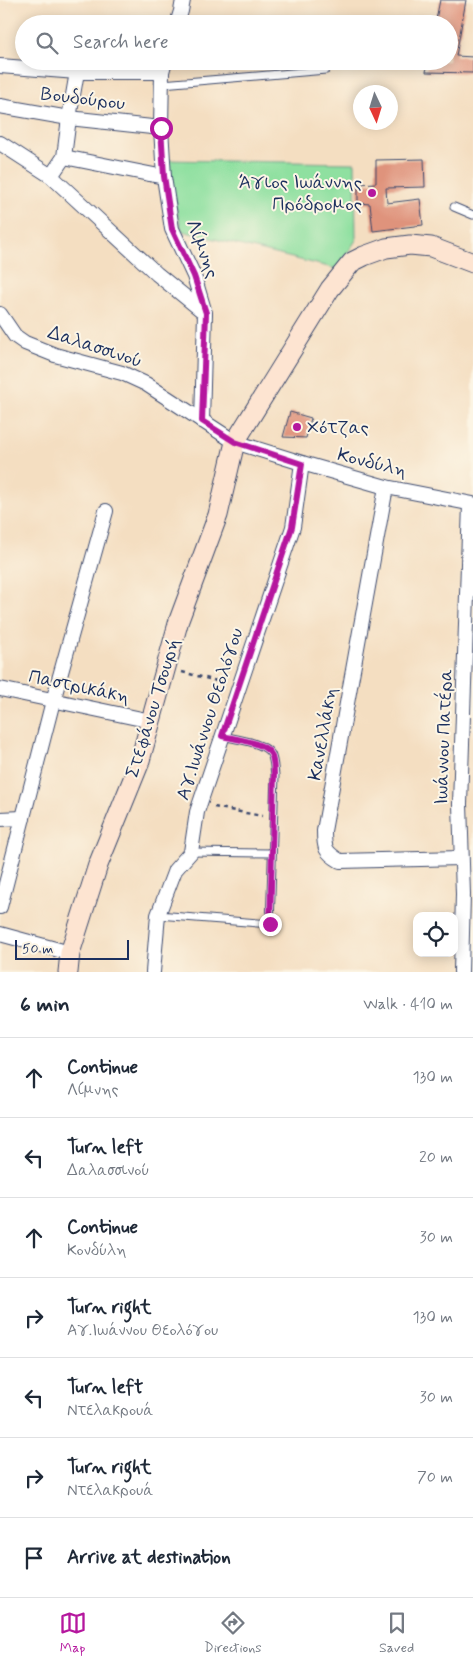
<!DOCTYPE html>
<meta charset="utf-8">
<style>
body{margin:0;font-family:Mynerve,sans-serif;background:#f6f6f7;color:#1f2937}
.controls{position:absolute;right:15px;bottom:15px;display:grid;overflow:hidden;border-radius:10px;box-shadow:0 2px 12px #0003}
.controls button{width:45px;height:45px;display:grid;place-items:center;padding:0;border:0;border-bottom:1px solid #e0e1e3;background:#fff;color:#1f2937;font:25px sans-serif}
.compass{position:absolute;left:353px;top:85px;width:45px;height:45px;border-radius:50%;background:#fff;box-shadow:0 2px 12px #0003;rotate:176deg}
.scale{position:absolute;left:15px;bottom:12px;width:114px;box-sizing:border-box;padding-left:5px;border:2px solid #1b2f5e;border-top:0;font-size:14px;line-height:18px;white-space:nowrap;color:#1b2f5e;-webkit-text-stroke:4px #fcf5e5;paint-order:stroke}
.stop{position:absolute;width:15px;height:15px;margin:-11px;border:4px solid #b5179e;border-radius:50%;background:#fff}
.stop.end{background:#b5179e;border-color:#fff;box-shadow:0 1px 5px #0008}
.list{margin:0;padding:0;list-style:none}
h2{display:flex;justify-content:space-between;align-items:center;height:65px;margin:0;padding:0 20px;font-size:21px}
h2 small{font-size:16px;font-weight:400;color:#747a83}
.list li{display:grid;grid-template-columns:32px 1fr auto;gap:15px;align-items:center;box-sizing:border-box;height:80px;padding:0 20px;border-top:1px solid #e0e1e3}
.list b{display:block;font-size:19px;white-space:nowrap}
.list p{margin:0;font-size:16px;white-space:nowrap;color:#747a83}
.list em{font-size:16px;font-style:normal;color:#747a83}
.icon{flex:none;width:28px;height:28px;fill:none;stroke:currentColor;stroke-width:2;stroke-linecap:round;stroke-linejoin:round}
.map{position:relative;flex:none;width:473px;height:972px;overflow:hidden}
.search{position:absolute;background:#fff;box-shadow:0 2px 12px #0003;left:15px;right:15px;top:15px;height:55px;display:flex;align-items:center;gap:12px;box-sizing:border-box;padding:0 18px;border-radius:28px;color:#747a83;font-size:19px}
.sheet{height:625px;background:#fff}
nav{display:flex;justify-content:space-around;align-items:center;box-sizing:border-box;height:70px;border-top:1px solid #e0e1e3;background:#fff;font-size:14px;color:#747a83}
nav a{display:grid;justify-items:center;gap:2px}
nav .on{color:#b5179e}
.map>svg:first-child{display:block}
.green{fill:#8fe0a0;stroke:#55887f}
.building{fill:#df937b}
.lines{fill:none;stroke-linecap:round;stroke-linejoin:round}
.lane-casing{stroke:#3c496d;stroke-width:9}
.street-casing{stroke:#3c496d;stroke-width:16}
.secondary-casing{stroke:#3c496d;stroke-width:21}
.path{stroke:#3c496d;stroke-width:2.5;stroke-dasharray:4 4;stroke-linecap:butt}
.lane{stroke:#fff;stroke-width:7}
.street{stroke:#fff;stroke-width:14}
.secondary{stroke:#fde4d1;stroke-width:19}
.route{stroke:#b5179e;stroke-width:6}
.poi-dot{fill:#b5179e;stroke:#fcf5e5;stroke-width:2}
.labels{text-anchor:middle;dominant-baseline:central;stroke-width:4;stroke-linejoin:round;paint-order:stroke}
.street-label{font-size:19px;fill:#1b2f5e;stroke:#fcf5e5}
.poi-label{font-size:19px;fill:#1b2f5e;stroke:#fcf5e5;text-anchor:end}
</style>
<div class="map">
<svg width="473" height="972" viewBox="0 0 473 972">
<rect width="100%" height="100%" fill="#fcf5e5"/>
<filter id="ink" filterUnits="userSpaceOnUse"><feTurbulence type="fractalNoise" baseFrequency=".02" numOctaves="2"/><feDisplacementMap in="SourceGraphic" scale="10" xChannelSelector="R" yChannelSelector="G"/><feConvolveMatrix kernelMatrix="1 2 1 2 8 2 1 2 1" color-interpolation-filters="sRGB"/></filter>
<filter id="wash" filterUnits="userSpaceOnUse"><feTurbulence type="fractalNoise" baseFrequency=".0096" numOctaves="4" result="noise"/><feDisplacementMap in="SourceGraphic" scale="20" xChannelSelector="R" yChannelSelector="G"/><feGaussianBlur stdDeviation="1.12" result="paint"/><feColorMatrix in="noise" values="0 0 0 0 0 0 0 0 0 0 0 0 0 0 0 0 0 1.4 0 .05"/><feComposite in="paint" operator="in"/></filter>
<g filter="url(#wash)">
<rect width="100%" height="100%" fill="#f4dec1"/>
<polygon class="green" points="163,160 355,163 356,240 337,269 182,231"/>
<g id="blocks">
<g class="building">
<polygon points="440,0 466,0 456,56 473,57 473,73 426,72 428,61 449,61 449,24 435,24"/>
<polygon points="424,159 425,187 386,188 387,203 420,199 423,225 373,231 370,204 358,203 358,184 376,183 376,160"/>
<polygon points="290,412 311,418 306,438 283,437"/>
</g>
</g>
</g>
<g filter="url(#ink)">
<use href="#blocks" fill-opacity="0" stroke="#3c496d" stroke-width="1"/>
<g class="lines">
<defs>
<g id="lane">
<polyline points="162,84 326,70"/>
<polyline points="454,207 473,215"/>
<polyline points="191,852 271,853"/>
<path d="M 158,915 L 270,924 L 275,775 C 274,768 274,760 271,754 C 264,742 235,739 222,736"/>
</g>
<g id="street">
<polyline points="177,24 181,11 183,0"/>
<polyline points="165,61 162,72 161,128 164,177 172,229 194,276 205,313 202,421"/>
<polyline points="0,66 77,72 162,72"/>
<polyline points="0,106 69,118 161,128"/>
<polyline points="0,143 51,176 157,274 205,313"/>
<polyline points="64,157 164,177"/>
<polyline points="51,176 64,157 69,118 77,72"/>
<polyline points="0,314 15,336 25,343 55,355 122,373 146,384 235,442 302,463 386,487 473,504"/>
<path d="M 386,487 L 324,831 C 324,848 325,852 340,861 L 461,858"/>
<polyline points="0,689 151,721"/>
<polyline points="0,819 23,818"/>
<polyline points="0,907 53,701 106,511"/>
<polyline points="0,934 70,953"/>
<polyline points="153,972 158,915 175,870 191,852 197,812 293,527 302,463"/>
<polyline points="461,972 463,894 460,804 470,504"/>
</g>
<polyline id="secondary" points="68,972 70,953 98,865 139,764 179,620 218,515 235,442 330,289 352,262 364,256 386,248 410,245 431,247 473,263"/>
</defs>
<use href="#lane" class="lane-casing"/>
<use href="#street" class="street-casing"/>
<use href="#secondary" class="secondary-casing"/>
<g class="path">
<polyline points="182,672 225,683"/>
<polyline points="214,807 262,816"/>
</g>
<use href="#lane" class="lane"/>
<use href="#street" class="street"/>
<use href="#secondary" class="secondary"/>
</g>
</g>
<g class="lines" filter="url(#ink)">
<path class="route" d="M 161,128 L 164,176 L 172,229 L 194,276 L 206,313 L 202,421 L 235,442 L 302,464 L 292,527 L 222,736 C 235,739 264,742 271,754 C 274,760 274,768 274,775 L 270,924"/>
</g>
<g class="poi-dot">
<circle cx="372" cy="193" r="5"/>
<circle cx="297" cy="427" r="5"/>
</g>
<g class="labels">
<g class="street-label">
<text transform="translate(83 99) rotate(7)">Βουδούρου</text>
<text transform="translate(202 249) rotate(69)">Λίμνης</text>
<text transform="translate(95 347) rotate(18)">Δαλασσινού</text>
<text transform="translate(372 463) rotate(14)">Κονδύλη</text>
<text transform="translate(79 687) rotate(12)">Παστρικάκη</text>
<text transform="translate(153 708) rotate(-73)">Στεφάνου Τσουρή</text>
<text transform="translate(210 714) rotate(-72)">Αγ.Ιωάννου Θεολόγου</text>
<text transform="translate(323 734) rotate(-80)">Κανελλάκη</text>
<text transform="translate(444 737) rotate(-88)">Ιωάννου Πατέρα</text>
</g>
<g class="poi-label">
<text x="362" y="182">Άγιος Ιωάννης<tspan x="362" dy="22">Πρόδρομος</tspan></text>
<text x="307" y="427" text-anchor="start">Χότζας</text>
</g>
</g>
</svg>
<div class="controls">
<button><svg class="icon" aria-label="locate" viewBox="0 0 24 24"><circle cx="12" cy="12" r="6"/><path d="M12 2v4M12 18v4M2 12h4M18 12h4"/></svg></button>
</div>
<svg class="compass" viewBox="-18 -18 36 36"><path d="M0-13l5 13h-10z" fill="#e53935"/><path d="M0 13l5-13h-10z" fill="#747a83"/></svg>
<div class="scale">50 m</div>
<div class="stop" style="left:161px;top:128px"></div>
<div class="stop end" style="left:270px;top:924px"></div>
<div class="search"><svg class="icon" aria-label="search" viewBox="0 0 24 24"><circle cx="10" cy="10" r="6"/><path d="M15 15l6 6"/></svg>Search here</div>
</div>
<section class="sheet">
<h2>6 min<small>Walk · 410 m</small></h2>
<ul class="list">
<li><svg class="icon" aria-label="ahead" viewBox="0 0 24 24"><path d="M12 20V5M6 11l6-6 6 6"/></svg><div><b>Continue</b><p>Λίμνης</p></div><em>130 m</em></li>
<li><svg class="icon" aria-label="left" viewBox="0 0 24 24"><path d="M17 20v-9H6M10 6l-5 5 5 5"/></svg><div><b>Turn left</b><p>Δαλασσινού</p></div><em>20 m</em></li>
<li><svg class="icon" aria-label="ahead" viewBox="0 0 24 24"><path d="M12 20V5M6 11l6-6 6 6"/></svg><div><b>Continue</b><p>Κονδύλη</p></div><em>30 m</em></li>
<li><svg class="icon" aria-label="right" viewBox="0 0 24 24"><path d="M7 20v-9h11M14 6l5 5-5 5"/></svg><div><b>Turn right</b><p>Αγ.Ιωάννου Θεολόγου</p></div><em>130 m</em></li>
<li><svg class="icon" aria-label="left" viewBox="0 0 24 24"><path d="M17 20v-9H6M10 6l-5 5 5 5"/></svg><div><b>Turn left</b><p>Ντελακρουά</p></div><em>30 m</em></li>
<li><svg class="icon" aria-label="right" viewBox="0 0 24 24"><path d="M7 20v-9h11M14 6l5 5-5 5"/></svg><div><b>Turn right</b><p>Ντελακρουά</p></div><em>70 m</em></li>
<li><svg class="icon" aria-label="arrive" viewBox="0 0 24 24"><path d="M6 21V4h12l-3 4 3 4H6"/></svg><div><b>Arrive at destination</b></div></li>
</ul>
</section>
<nav>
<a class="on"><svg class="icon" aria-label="map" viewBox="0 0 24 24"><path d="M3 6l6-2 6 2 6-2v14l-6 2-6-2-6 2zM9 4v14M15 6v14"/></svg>Map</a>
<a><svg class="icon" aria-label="directions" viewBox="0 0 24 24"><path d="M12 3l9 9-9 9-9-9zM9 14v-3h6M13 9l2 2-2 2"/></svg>Directions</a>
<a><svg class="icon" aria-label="saved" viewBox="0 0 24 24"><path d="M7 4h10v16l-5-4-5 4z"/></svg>Saved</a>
</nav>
